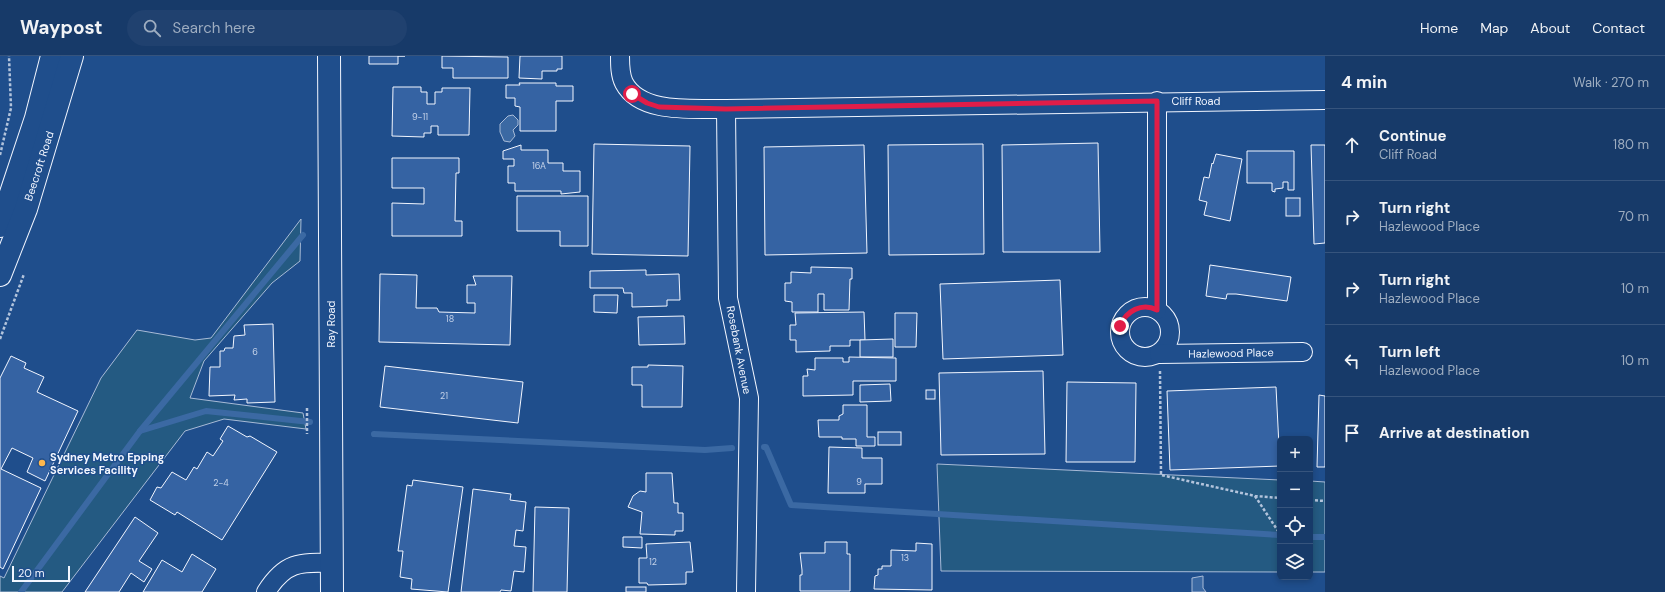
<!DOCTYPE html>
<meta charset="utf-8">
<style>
body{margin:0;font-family:"DM Sans",sans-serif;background:#20416f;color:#f1f3f6}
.controls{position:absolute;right:12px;bottom:12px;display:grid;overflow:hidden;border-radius:6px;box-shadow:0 2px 6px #0003}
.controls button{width:36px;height:36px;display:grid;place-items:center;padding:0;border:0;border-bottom:1px solid #36547d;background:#173a69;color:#f1f3f6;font:20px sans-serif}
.scale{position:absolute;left:12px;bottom:10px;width:58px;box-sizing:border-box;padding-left:4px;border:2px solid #f2f6ff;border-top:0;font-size:11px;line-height:14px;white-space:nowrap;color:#f2f6ff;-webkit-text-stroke:3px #1f4e8c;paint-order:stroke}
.stop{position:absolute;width:12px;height:12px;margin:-9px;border:3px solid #e11d48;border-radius:50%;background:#fff}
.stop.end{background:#e11d48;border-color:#fff;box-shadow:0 1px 4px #0008}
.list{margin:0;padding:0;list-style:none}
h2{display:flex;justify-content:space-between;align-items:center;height:52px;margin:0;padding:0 16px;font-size:17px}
h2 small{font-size:13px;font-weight:400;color:#9eadc0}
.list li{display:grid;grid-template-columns:26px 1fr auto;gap:12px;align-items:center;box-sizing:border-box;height:72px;padding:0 16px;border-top:1px solid #36547d}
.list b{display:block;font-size:15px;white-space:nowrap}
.list p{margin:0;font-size:13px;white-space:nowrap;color:#9eadc0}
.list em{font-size:13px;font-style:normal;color:#9eadc0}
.icon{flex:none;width:22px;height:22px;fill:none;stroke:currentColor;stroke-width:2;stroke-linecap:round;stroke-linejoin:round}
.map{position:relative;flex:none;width:1325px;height:536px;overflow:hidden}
header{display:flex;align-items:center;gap:24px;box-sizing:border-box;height:56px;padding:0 20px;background:#173a69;border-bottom:1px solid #36547d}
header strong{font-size:19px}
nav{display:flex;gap:22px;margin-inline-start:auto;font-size:14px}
.search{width:280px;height:36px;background:#20416f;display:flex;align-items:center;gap:10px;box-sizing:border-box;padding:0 14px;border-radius:22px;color:#9eadc0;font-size:15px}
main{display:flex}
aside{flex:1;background:#173a69}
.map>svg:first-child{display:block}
.green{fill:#245a82;stroke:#a8bbd7}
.water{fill:#3b69a3;stroke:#a8bbd7}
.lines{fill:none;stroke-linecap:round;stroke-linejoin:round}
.stream{stroke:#3b69a3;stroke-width:6}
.building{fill:#3563a3;stroke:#f2f6ff}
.street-casing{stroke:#f2f6ff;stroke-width:20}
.secondary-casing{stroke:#f2f6ff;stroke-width:24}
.primary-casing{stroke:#f2f6ff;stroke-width:24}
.path{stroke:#b3c4dc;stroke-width:2.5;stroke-dasharray:3 2;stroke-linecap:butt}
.street{stroke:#1f4e8c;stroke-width:18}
.secondary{stroke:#1f4e8c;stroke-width:22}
.primary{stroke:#1f4e8c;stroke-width:22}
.route{stroke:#e11d48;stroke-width:5}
.poi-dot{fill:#ffb74d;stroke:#1f4e8c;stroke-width:1.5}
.labels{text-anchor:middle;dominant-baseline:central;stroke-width:3;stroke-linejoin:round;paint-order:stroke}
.number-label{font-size:9px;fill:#c3d1e8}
.street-label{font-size:11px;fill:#f2f6ff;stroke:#1f4e8c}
.poi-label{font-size:11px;font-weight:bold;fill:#f2f6ff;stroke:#1f4e8c;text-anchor:start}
</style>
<header>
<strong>Waypost</strong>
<div class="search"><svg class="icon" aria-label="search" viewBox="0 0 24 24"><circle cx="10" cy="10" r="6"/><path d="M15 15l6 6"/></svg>Search here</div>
<nav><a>Home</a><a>Map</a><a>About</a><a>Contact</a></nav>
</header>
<main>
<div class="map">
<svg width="1325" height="536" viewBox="0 0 1325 536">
<rect width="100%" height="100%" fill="#1f4e8c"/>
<g class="green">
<polygon points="301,163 300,205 272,227 204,305 190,342 303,357 306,373 224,363 185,375 62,536 0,536 0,520 4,522 101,322 137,274 195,284 211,282"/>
<polygon points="937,408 1280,424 1280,516 941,515"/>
<polygon points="1310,425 1325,426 1325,516 1310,516"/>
</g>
<g class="water">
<polygon points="513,59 518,64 518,69 513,74 515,80 510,86 504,85 500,76 500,68 508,60"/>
<polygon points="1203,520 1203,532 1206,536 1192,536 1192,522"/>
</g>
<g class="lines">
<g class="stream">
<polyline points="140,375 206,355 310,366"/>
<polyline points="374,378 705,394 732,392"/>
<polyline points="764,391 766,391 791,449 1280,479"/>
<polyline points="1310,481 1325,481"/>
<polyline points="21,536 140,375 303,179"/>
</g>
</g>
<g class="building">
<polygon points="369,0 405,0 398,0 398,8 369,8"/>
<polygon points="442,0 508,1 508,22 453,22 453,12 442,12"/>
<polygon points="520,0 562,0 562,13 557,13 557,15 542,15 542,23 519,22"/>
<polygon points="519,27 556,27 556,30 573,30 573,45 556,45 556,75 520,75 520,51 515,50 515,42 506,42 506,29 520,29"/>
<polygon points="393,31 421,31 421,36 427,36 427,48 435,48 435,36 442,36 442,32 470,32 469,79 438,79 438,70 431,70 431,77 424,77 424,81 392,80"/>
<polygon points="1098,87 1100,196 1003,196 1002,89"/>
<polygon points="594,88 690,90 688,200 592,198"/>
<polygon points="983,88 984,198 889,199 888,89"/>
<polygon points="521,89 521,94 548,94 548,107 563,107 563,115 580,115 580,136 561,138 561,135 515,135 515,127 508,127 508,110 514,110 514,103 503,103 503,95"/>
<polygon points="864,89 867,197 765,199 764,91"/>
<polygon points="1311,89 1325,89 1325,187 1314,188"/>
<polygon points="1247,95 1294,95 1294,134 1288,134 1288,126 1283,126 1283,132 1275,133 1275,136 1272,135 1272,127 1247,127"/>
<polygon points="1216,98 1242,103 1230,165 1204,159 1207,146 1199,144 1204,121 1209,122 1212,107 1213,108"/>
<polygon points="392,102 459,102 459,117 456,117 455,165 462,165 462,180 392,180 392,147 424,148 424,132 392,132"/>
<polygon points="517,140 588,140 588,190 560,190 560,175 517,175"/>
<rect x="1286" y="142" width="14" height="18"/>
<polygon points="1210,209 1291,221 1287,245 1236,238 1227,238 1226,243 1206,240"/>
<polygon points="811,211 852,212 852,223 850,223 849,254 824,254 824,238 818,238 818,256 792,256 792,246 785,245 785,227 791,227 791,216 811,217"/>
<polygon points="646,214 646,219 679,218 680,244 667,244 667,250 632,251 632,237 624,237 623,232 590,232 590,215"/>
<polygon points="380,218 417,219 416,252 437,252 439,256 475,257 475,247 467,247 467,229 476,229 473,220 512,220 510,289 379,286"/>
<polygon points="1060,224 1063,299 943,303 940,228"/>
<polygon points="594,239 618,239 617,257 594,256"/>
<polygon points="864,256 865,284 850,284 850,290 830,290 830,295 796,296 796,284 790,284 790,269 796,269 795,257"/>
<polygon points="895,257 917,257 916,291 895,291"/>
<polygon points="684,260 685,288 639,289 638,261"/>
<polygon points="273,268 275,346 247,347 247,343 234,344 235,339 209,340 210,311 220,311 220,295 224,295 225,292 233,292 234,280 245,279 244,269"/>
<polygon points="893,283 893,301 860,301 860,284"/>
<polygon points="11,300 26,307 24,312 44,321 37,336 78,355 45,425 27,416 33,402 12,392 1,413 41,432 3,513 0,511 0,322"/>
<polygon points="849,301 896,302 896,325 853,325 853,339 803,340 803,320 808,320 807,313 815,314 815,302 843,302 843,306 849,306"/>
<polygon points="648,309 683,310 682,351 642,351 642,329 632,329 632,311 648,311"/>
<polygon points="385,310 523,326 518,367 380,351"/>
<polygon points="1043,315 1045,398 941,399 939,317"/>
<polygon points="1067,326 1136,327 1135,406 1066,406"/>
<polygon points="890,328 891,345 860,346 860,329"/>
<polygon points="1276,331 1280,410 1170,414 1167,335"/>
<rect x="926" y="334" width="9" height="9"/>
<polygon points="1319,339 1325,340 1325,411 1317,411"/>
<polygon points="843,349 867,349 867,381 875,381 875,390 856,390 856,383 842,383 842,381 819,381 818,364 839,364 839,360 843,358"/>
<polygon points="228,370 247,381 250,380 277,396 222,484 177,456 175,459 150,444 157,431 161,432 172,416 186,424 194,411 197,413 207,396 213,400 223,385 220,383"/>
<rect x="878" y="376" width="23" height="13"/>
<polygon points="829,391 862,392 862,402 882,402 882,428 865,428 865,437 828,437"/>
<polygon points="646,417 672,417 674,447 678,447 678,457 683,457 683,475 675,475 675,479 640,478 642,456 628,451 633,440 640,435 646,436"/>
<polygon points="413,424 463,431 448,536 411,533 412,523 400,521 403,495 398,495 407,429 412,430"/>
<polygon points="473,433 511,438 510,444 526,446 523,475 516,474 514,490 526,491 524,516 514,515 511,535 501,534 500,536 461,536"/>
<polygon points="535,451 569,452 567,536 533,536"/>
<polygon points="135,461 158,477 139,505 152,513 144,526 131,517 119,536 85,536"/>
<polygon points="623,481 642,481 642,492 623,491"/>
<polygon points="690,486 693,516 686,516 686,528 648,529 647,527 639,527 639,502 647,502 646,488"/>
<polygon points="825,486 847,486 847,498 850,498 850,535 800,535 800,519 802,519 802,514 800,497 825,497"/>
<polygon points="916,487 932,488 932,534 874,533 875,520 878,519 878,513 882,513 882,510 891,510 891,494 916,495"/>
<polygon points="192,498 216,513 202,536 143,536 162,504 182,516"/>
<rect x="626" y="531" width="20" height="5"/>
</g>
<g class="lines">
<defs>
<g id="street">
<path d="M 620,0 C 620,9 620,19 624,27 C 641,59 695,52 726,53 L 1325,44"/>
<polyline points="726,53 728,242 749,342 746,536"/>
<circle cx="1145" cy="276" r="25"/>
<polyline points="1157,254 1157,45"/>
<polyline points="1159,298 1303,296"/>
<path d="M 266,536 C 285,506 299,506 332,507"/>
</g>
<polyline id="secondary" points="329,0 332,536"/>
<g id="primary">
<polyline points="0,170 36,62 52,0"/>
<polyline points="0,219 26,153 72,0"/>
</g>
</defs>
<use href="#street" class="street-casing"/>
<use href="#secondary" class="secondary-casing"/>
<use href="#primary" class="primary-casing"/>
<g class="path">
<polyline points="0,99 11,52 9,0"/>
<polyline points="0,283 24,218"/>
<polyline points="1160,315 1161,419 1255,440 1280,442"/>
<polyline points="307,352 307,378"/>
<polyline points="1255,440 1280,478"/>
<polyline points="1310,444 1325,445"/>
</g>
<use href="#street" class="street"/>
<use href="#secondary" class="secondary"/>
<use href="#primary" class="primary"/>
</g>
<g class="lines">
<path class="route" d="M 632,38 L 647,47 L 659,51 L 726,53 L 1157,45 L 1157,254 C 1142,246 1126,255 1120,270"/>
</g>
<circle class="poi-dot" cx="42" cy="407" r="4"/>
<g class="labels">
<g class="number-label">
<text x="420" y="61">9-11</text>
<text x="539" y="110">16A</text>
<text x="450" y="263">18</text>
<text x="255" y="296">6</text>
<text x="444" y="340">21</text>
<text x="859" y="426">9</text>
<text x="221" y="427">2-4</text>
<text x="905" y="502">13</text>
<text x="653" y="506">12</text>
</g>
<g class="street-label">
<text x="1196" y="45">Cliff Road</text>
<text transform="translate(39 110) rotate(-72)">Beecroft Road</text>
<text transform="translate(331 268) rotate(-90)">Ray Road</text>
<text transform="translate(739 294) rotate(79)">Rosebank Avenue</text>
<text transform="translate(1231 297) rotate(-1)">Hazlewood Place</text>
</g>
<g class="poi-label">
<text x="50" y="401">Sydney Metro Epping<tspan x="50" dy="13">Services Facility</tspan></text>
</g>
</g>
</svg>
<div class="controls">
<button>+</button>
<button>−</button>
<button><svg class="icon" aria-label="locate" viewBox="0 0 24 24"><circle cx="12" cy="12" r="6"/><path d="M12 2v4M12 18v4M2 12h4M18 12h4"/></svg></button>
<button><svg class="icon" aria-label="layers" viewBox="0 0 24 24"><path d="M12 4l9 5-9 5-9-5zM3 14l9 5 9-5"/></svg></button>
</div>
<div class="scale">20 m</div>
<div class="stop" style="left:632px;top:38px"></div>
<div class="stop end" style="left:1120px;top:270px"></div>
</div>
<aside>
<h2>4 min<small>Walk · 270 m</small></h2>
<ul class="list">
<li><svg class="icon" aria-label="ahead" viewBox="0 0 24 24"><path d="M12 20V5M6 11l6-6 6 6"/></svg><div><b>Continue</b><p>Cliff Road</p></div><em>180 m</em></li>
<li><svg class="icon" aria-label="right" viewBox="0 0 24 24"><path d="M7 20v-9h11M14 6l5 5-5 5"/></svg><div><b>Turn right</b><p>Hazlewood Place</p></div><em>70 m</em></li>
<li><svg class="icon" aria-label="right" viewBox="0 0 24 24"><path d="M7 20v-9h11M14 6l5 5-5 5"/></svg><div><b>Turn right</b><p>Hazlewood Place</p></div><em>10 m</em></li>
<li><svg class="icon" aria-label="left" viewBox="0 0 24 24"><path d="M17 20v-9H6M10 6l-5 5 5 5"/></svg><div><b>Turn left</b><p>Hazlewood Place</p></div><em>10 m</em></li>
<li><svg class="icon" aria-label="arrive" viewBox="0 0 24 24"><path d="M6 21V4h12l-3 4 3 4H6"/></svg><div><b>Arrive at destination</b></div></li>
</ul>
</aside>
</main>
